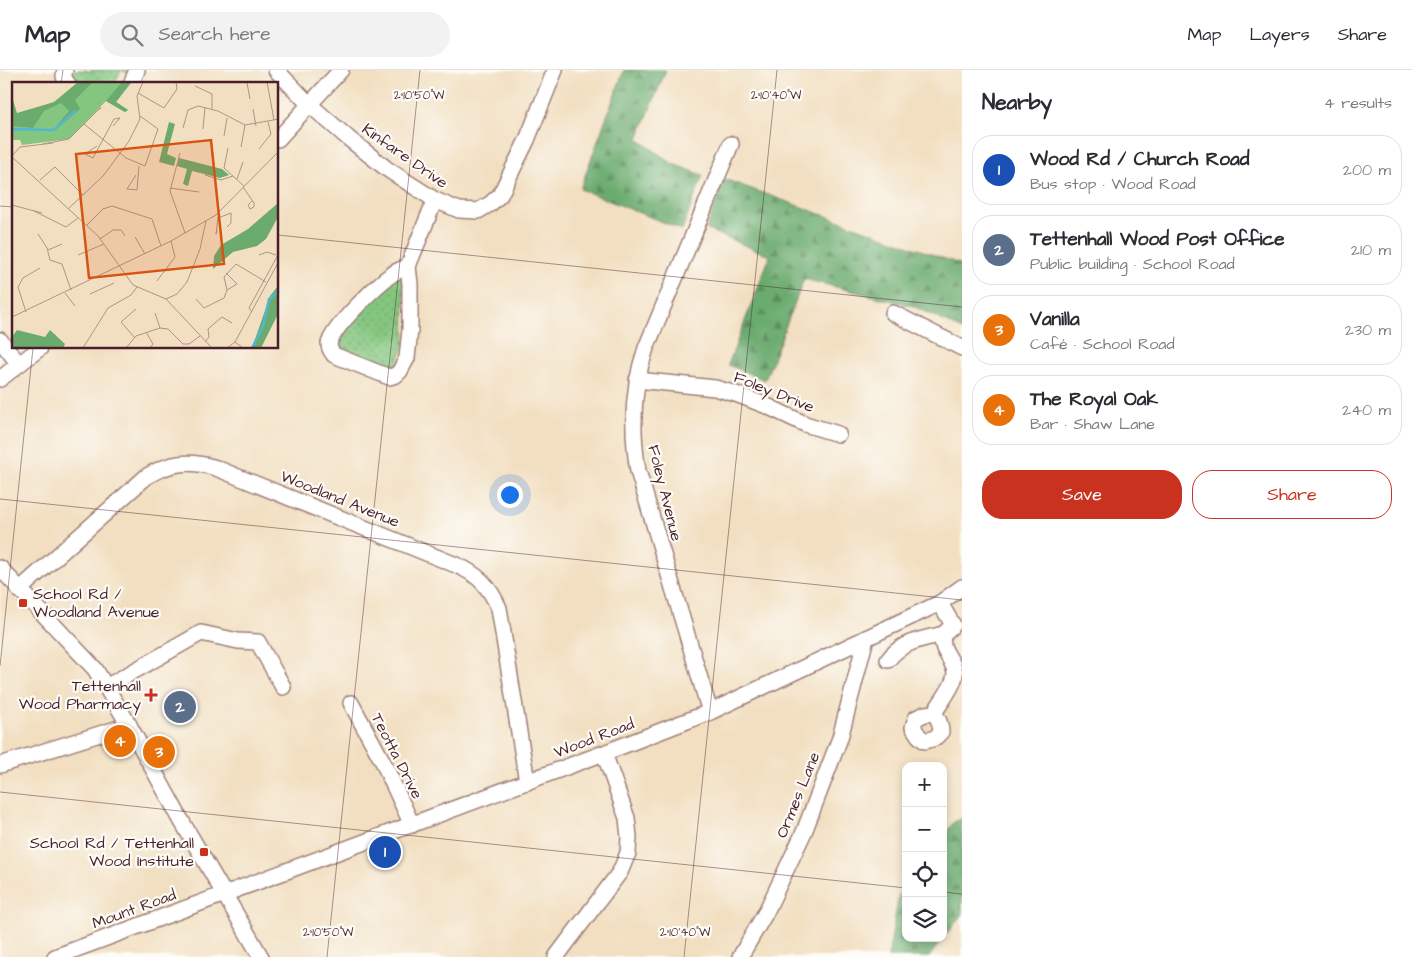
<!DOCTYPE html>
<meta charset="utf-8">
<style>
body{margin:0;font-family:"Architects Daughter",sans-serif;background:#f2f2f3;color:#2b2b33}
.controls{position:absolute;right:15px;bottom:15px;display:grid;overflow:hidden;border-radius:10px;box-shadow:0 2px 8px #0003}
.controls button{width:45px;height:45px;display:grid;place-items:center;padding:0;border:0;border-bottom:1px solid #e1e1e2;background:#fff;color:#2b2b33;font:25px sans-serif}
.you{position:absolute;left:509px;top:424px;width:18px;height:18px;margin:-12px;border:4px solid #fff;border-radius:50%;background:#1a73e8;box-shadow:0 0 0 8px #1a73e833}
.badge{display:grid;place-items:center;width:32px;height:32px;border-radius:50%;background:#c8321e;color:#fff;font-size:16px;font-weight:700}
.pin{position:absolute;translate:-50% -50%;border:2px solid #fff;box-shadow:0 1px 5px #0006}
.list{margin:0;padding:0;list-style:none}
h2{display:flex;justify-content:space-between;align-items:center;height:65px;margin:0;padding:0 20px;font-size:21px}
h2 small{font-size:16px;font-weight:400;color:#7c7c81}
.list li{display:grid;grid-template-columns:32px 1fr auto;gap:15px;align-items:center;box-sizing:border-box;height:70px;margin:0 10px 10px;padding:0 10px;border:1px solid #e1e1e2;border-radius:20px}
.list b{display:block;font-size:19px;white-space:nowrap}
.list p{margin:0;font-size:16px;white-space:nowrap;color:#7c7c81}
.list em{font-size:16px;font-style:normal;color:#7c7c81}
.actions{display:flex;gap:10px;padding:15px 20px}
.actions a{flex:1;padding:11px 0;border:1px solid #c8321e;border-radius:20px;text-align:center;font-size:18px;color:#c8321e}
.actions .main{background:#c8321e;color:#fff}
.icon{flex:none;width:28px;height:28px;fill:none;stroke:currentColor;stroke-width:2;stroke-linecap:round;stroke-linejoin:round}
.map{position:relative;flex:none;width:962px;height:887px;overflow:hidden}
header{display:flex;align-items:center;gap:30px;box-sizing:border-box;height:70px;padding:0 25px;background:#fff;border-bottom:1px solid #e1e1e2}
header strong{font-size:24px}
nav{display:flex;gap:28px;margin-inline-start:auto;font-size:18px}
.search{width:350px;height:45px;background:#f2f2f3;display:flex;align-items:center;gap:12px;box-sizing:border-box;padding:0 18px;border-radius:28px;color:#7c7c81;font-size:19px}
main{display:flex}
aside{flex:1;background:#fff}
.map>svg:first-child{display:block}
.green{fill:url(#green-dots);stroke:#677255}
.forest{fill:url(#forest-firs);stroke:#5a654c}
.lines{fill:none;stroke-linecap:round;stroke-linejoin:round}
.minor-casing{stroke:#9e7f76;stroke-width:18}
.minor{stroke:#fff;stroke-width:15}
.ticks{fill:none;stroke:#4a1f2b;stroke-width:1;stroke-opacity:0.45}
.poi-dot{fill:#c8321e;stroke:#fdfcf7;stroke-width:2}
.labels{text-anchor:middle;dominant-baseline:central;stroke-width:4.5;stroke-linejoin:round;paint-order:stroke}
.street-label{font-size:16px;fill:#4a1f2b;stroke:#fdfcf7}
.poi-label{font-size:16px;fill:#4a1f2b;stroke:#fdfcf7;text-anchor:end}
.inset-river{fill:none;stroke:#51b6d0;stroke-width:2.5}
.inset-road{fill:none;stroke:#af9285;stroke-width:1}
.view{fill:#d8530f;fill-opacity:0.15;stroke:#d8530f;stroke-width:2.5}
.inset-edge{fill:none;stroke:#4a1f2b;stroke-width:2.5}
.ticks-label{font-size:12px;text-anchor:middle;fill:#4a1f2b;stroke:#fdfcf7;stroke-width:4.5;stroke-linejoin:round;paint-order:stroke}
</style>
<header>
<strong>Map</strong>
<div class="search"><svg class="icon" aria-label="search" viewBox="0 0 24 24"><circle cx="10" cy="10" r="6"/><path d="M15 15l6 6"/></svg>Search here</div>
<nav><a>Map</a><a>Layers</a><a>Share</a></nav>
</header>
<main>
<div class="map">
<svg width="962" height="887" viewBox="0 0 962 887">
<defs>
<pattern id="green-dots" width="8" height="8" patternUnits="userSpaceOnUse" patternTransform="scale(1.25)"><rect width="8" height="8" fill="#84c67f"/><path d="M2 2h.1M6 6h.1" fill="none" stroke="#6ea068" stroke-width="1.8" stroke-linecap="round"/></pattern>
<pattern id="forest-firs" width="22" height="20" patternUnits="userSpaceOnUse" patternTransform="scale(1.25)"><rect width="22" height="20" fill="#6bab6e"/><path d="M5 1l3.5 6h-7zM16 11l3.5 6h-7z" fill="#5a8b5b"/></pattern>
</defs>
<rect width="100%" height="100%" fill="#fdfcf7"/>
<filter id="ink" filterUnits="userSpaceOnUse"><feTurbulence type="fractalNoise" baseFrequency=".02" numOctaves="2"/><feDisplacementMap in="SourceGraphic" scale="10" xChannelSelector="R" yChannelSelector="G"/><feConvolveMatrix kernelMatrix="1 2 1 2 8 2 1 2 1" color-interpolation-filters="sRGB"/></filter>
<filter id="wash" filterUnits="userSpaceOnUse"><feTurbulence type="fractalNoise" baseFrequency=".0096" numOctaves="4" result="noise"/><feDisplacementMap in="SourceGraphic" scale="20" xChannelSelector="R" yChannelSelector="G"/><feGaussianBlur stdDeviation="1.12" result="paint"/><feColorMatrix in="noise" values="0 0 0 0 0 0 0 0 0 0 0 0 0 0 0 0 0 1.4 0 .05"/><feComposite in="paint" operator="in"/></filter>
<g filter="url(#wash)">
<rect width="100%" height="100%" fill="#f2dfc1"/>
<g class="green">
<polygon points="74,0 87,0 88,2 91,0 131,0 129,4 121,0 114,14 90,14 86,10 82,14 75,14 72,11"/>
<polygon points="399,207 404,212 405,273 394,301 339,281 336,274 338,267 394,208"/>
</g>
<g class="forest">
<polygon points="624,0 666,0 638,69 673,94 703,105 682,160 580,119"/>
<polygon points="724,109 962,195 962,260 913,236 804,209 765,310 728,295 770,186 706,159"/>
<polygon points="962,748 962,844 929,887 888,887 899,824 906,815 906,868 943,868 943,766 954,752"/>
</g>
</g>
<g filter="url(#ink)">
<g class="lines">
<defs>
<g id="minor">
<path d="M 65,0 C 63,6 64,9 68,14"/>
<polyline points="276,0 310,35 348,68 387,99 435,130 459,140 478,141 490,134 500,125 527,70 555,0"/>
<polyline points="131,14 137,0"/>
<polyline points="278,69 341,0"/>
<path d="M 408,196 C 403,199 396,201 391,205 C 377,215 332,258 329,274 C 329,279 331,281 334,285 L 389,307 L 396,305 L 400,301 L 407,288 L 410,260 L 410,214 L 408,196 L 435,130"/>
<polyline points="893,243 962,278"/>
<polyline points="0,270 19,294"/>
<polyline points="0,309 40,278"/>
<polyline points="637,310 715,318 736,324 767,336 805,354 838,364"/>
<polyline points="0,498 95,599 129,655 181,750 261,887"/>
<path d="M 19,520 L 147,406 C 171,392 189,390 216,398 L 456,495 C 478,504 489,516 499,538 L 527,712"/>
<path d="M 888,590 C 902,571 923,569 944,564"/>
<polyline points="106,617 201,563 238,571 258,572 283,617"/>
<polyline points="351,633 383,692 412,755"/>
<path d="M 710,642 L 638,401 C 631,359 632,318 646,278 L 731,74"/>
<path d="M 934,643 C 939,649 941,654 941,662 L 935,668 L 925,671 L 919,666 L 913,657 L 916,648 L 925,644 L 934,643 C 939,635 952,618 954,609 C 960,593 936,580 944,564 C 946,561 950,558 953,555 L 940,533"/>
<polyline points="0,695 129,655"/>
<polyline points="55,887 604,683 710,642 940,533 962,517"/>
<polyline points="556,887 620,802 628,783 629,767 627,748 604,683"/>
<polyline points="740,887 766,842 804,762 840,668 866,568"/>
</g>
</defs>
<use href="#minor" class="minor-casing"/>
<use href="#minor" class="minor"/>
</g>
</g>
<path class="ticks" d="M 61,14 L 63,0M 0,136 L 14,137M 278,165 L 962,237M 0,429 L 962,530M 0,596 L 33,278M 0,722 L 906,818M 943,822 L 962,824M 327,887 L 420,0M 684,887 L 777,0"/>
<g class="poi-dot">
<rect x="18" y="528" width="10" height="10" rx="2.5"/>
<path d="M148.5 617.5h5v5h5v5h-5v5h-5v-5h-5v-5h5z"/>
<rect x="199" y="777" width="10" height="10" rx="2.5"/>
</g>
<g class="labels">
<g class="street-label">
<text transform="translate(405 86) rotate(35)">Kinfare Drive</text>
<text transform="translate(774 322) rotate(22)">Foley Drive</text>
<text transform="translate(665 423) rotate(76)">Foley Avenue</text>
<text transform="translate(340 429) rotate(22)">Woodland Avenue</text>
<text transform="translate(594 668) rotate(-21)">Wood Road</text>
<text transform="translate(397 686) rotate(63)">Teotta Drive</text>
<text transform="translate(798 725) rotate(-68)">Ormes Lane</text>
<text transform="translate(134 839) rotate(-20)">Mount Road</text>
</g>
<g class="poi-label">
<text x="33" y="524" text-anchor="start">School Rd /<tspan x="33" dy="18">Woodland Avenue</tspan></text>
<text x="141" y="616">Tettenhall<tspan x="141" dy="18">Wood Pharmacy</tspan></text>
<text x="194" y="773">School Rd / Tettenhall<tspan x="194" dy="18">Wood Institute</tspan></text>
</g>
</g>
<g transform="translate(12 12)">
<rect width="266" height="266" fill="#f2dfc1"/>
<path d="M 72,0 L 120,0 L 104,20 L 116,28 L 113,30 L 94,19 L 57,57 L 10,63 L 8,58 L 0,58 L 0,38 L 25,31 Z" fill="#84c67f"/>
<path d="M 66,0 L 81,0 L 63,18 L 68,27 L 49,43 L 46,42 L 57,29 L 49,21 L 32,29 L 21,46 L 0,44 L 0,15 L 5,31 L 42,20 ZM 110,0 L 119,0 L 104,20 L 116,28 L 113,30 L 94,19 ZM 157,40 L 163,42 L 155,72 L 164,76 L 162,84 L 147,80 ZM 167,76 L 210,87 L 217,93 L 208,96 L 180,89 L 176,104 L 171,102 L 175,87 L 165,84 ZM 266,121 L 266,135 L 254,157 L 245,164 L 221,170 L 201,187 L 202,174 L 209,163 L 236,147 ZM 266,204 L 266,232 L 249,266 L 240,266 L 258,214 ZM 5,248 L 33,255 L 38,248 L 53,262 L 51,266 L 0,266 L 0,255 Z" fill="#6bab6e"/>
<path class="inset-river" d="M 0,47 L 42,48 L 64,28M 240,266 L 251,244 L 257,217 L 267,209"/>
<path class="inset-road" d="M 255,0 L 262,38M 235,1 L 238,17M 183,4 L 200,12 L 200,27M 126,11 L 152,26 L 165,7 L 164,0M 241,27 L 244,44M 72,42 L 114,76 L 133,84 L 146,47 L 128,34M 171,46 L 176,28 L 186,24 L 206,29 L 233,43 L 267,37M 191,47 L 193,25M 212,54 L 215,36M 31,62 L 57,57 L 88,26 L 89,26 L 86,28M 85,64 L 73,72 L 81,76 L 102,37 L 108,36 L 101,44M 229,65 L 233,43M 216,66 L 212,86 L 232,104M 247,67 L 259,52 L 256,40M 168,71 L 158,109 L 173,151M 0,74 L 8,65 L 41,61M 0,75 L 86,154 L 121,203 L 154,217 L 200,266M 124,93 L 115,107 L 125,108 L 127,84M 193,93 L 209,98 L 221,94M 225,97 L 231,80M 28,98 L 43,85 L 71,113M 231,105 L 242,121 L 242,125 L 238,127 L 236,123 L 240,119M 158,106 L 187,110M 0,123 L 30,131M 56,127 L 91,94 L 117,59 L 128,37 L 125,14 L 131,0M 22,129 L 54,145 L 66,136M 206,136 L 219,131 L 219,141 L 215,145M 74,144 L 91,127 L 100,124 L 140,137 L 149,164M 205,148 L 204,152 L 206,135M 26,152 L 35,166 L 38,178 L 50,182 L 59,208M 123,155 L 133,172M 88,157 L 101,148 L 109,148 L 113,154M 36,168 L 50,162M 66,173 L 92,162M 247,173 L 255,170 L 264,173M 214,191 L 225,202 L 215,208M 145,199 L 163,175 L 159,159M 53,211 L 63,224M 78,212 L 102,201M 154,217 L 165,212 L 175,200 L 188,167 L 194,139M 184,217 L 192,226 L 212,216 L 215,208 L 212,195 L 224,182 L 254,200M 14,230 L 6,205 L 11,196 L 28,186M 240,230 L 237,226 L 267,171M 143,231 L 148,246M 0,235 L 159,159 L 204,133 L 267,69M 134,250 L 141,262 L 138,266M 123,256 L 109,240 L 124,227M 193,260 L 197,255 L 196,247 L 210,235 L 220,241M 223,260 L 267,179M 71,266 L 96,226 L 119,213 L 125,205M 114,266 L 124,254 L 148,246 L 156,247 L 171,262 L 177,262 L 188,254M 215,266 L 223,260 L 231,266"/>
<path class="view" d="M 199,58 L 212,182 L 77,196 L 64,72 Z"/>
<rect width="266" height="266" class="inset-edge"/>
</g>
<g class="ticks-label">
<text x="419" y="29">2°10'50"W</text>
<text x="776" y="29">2°10'40"W</text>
<text x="328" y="866">2°10'50"W</text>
<text x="685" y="866">2°10'40"W</text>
</g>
</svg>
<div class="controls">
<button>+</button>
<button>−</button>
<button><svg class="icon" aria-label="locate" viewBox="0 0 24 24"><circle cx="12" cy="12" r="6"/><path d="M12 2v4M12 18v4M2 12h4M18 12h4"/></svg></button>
<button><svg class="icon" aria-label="layers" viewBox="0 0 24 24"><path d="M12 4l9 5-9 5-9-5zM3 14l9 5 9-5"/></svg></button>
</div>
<div class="you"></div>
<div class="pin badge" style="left:385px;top:782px;background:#1a4fb4">1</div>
<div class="pin badge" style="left:180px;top:637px;background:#5c6f8a">2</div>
<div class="pin badge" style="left:159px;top:682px;background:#e8710a">3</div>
<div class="pin badge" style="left:120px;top:671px;background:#e8710a">4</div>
</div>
<aside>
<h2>Nearby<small>4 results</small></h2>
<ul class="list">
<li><span class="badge" style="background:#1a4fb4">1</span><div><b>Wood Rd / Church Road</b><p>Bus stop · Wood Road</p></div><em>200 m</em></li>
<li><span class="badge" style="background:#5c6f8a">2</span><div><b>Tettenhall Wood Post Office</b><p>Public building · School Road</p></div><em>210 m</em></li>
<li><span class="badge" style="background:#e8710a">3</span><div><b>Vanilla</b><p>Café · School Road</p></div><em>230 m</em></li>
<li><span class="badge" style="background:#e8710a">4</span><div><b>The Royal Oak</b><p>Bar · Shaw Lane</p></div><em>240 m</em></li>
</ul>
<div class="actions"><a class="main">Save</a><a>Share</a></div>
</aside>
</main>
